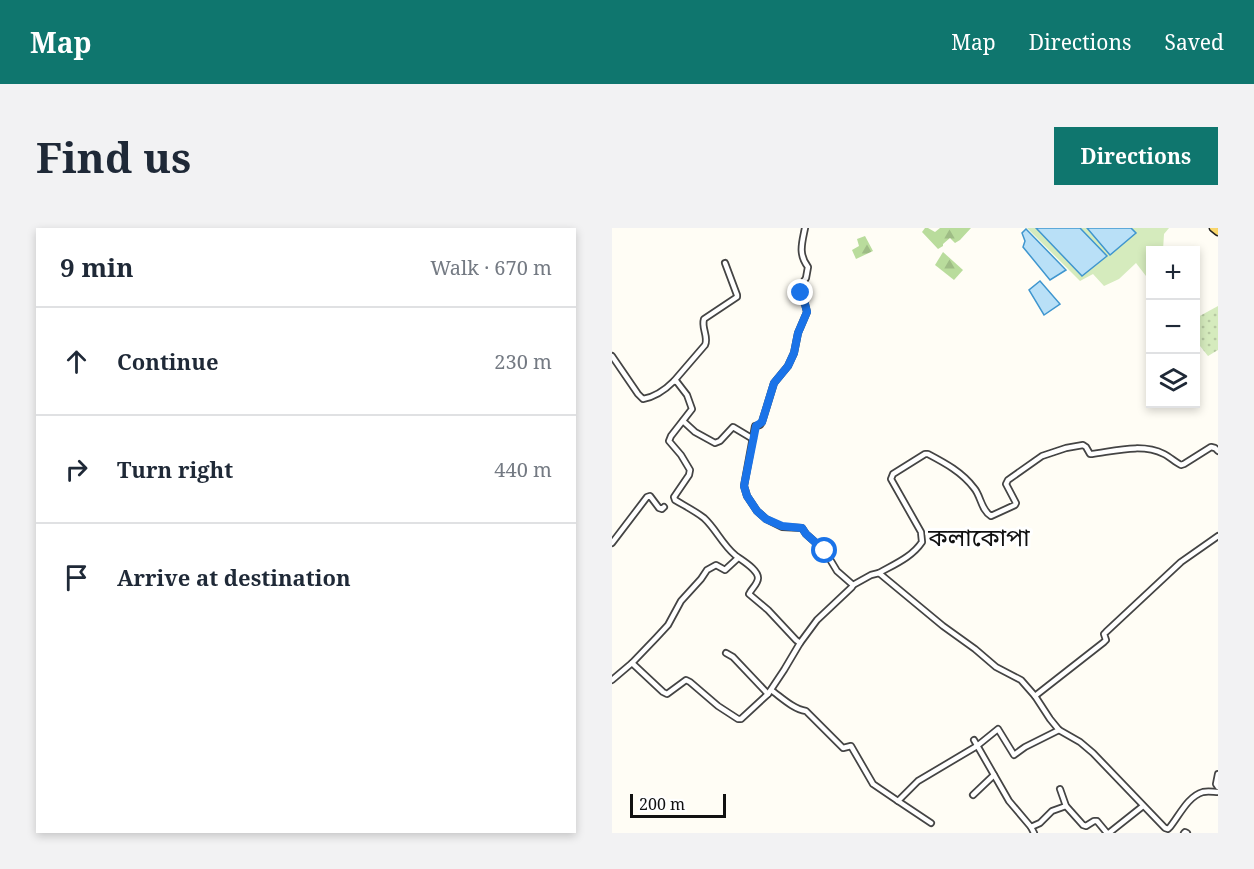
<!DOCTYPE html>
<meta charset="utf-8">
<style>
body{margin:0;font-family:"Noto Serif","Noto Sans Bengali",serif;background:#f2f2f3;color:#1f2937}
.controls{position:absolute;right:18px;top:18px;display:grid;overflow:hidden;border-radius:0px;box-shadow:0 3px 9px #0003}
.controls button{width:54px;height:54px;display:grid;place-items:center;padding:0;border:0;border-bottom:2px solid #e0e1e3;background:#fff;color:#1f2937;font:30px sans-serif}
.scale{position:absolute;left:18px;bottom:15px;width:96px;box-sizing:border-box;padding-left:6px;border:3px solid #111;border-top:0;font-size:16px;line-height:21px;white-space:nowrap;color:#111;-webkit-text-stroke:4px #fff;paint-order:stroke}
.stop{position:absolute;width:18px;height:18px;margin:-14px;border:4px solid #1a73e8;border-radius:50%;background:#fff}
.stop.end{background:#1a73e8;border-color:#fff;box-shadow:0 2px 6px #0008}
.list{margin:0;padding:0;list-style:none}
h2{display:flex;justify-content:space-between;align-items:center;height:78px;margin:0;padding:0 24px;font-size:26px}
h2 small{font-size:20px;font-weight:400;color:#747a83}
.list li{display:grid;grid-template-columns:39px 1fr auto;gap:18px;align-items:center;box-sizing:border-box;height:108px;padding:0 24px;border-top:2px solid #e0e1e3}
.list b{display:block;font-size:22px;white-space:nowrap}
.list em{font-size:20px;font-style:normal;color:#747a83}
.icon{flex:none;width:33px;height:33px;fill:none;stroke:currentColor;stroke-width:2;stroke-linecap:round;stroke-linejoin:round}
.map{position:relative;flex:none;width:606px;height:605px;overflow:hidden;border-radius:0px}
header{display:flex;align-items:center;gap:36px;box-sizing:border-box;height:84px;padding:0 30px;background:#0f766e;color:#fff}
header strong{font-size:28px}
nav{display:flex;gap:33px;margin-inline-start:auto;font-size:21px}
.intro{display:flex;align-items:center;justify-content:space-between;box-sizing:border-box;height:144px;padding:0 36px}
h1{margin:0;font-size:42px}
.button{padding:15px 27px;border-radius:0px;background:#0f766e;color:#fff;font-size:21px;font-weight:700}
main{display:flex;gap:36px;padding:0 36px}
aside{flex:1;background:#fff;border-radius:0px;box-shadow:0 3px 9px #0003}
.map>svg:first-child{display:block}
.grass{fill:url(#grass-dots)}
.forest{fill:url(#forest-firs)}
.park{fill:#d5ebbd}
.water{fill:#b9e0f7;stroke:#3f96cf;stroke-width:1.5}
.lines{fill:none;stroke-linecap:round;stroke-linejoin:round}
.minor-casing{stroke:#444;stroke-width:8}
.major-casing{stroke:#222;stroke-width:9}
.minor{stroke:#fff;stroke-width:4.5}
.major{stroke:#f9d66b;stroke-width:6}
.route{stroke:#1a73e8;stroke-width:8}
.labels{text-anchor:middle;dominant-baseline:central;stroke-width:6;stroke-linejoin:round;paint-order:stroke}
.quarter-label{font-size:24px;fill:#111;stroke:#fff}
</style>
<header>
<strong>Map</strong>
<nav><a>Map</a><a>Directions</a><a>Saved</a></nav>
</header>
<div class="intro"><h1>Find us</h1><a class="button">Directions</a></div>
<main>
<aside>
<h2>9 min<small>Walk · 670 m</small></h2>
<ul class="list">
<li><svg class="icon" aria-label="ahead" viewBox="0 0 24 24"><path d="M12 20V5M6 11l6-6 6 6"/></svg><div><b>Continue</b></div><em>230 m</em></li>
<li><svg class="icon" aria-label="right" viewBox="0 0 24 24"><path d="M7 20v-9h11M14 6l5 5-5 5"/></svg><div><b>Turn right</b></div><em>440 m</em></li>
<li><svg class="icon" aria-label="arrive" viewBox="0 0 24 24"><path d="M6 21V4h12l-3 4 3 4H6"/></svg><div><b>Arrive at destination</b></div></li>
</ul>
</aside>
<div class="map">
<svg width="606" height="605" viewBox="0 0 606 605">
<defs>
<pattern id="grass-dots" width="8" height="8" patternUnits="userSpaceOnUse" patternTransform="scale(1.5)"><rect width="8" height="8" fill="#d5ebbd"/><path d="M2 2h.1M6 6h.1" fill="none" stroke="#b6c8a1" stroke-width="1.8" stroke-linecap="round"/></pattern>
<pattern id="forest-firs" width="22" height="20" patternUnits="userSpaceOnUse" patternTransform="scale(1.5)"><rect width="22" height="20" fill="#b9dc9c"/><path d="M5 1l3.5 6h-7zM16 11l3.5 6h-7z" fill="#9ebc85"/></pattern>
</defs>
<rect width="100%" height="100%" fill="#fffdf5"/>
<polygon class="grass" points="606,78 606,122 596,128 584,113 584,90"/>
<g class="forest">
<polygon points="313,0 316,0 323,4 328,0 359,0 348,12 343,15 338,10 331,16 331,18 326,21 310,4"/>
<polygon points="253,8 261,23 244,31 240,22 247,18 245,11"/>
<polygon points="331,24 351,42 342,52 323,37"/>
</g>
<polygon class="park" points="415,0 557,0 552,6 551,22 538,22 538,44 534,48 524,35 507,51 492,58 481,46 468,53"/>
<g class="water">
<polygon points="424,0 468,0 495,28 470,48"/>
<polygon points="475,0 519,0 524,5 498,27"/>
<polygon points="414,1 454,42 438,52 411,19 413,13 410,5"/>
<polygon points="428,53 448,76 432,87 417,62"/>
</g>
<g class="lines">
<defs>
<g id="minor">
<path d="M 193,0 C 190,15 186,26 196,39 L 194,50 L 190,56 L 188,70 L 193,76 L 195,84 L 186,105 L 182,125 L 176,138 L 162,155 L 150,194 L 148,197 L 143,198 L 132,258 L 135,268 L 145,283 L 154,291 L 170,299 L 190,300 L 194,306 L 213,323 L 225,343 L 241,357 L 259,347 L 267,345 L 331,398 L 363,421 L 384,439 L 409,452 L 423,468 L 492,414 L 494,412 L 492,406 L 494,404 L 569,334 L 606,308"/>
<path d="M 0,128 L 26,166 L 31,171 C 43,169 53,162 62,153 L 65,154 L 75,167 L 80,181 L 59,208 L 57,213 L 69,227 L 78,242 L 77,247 L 62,269 L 63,272 C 73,278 83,283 92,290 C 104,301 110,316 123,327 C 129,332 146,341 146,350 C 146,356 139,361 137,366 L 156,382 L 184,412 L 188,415 L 205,392 L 240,359 L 241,357"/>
<path d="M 62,153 L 93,117 C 97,109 89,100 92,91 L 125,69 L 125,67 L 113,35"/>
<polyline points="71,193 83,204 103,215 108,213 121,199 141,211"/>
<polyline points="0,315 35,269 38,268 47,280 50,281 52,279"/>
<path d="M 267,345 C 283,336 300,329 310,314 L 309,304 L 279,251 L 281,246 L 313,226 L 316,226 C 333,235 350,244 362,260 C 369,268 369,282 379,288 L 403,277 L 404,275 L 394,256 L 396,252 L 430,228 L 454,220 L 471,217 L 474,219 L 478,226 L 480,226 C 503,223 530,215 552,226 C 558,229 563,234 569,237 L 572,236 L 599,219 L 603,220 L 606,223"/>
<polyline points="114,425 121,429 156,466"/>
<polyline points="20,435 51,464 55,466 74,452 78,454 106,478 126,491 129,491 156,466 172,442 188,415"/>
<polyline points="0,452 20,435 44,410 56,397 69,373 89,351 95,342 104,337 113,342 126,330"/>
<path d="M 159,462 C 169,469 181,481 194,483 L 231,520 L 239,518 L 261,556 L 286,573"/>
<path d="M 423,468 L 438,491 L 447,502 L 468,514 L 481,525 L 553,600 L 556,601 L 558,599 C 567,588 576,568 591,564 C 596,563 602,564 606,564"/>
<polyline points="362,512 397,573 419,599"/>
<polyline points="606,546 604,556 606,559"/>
<polyline points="448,561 454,578 471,597 474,598 482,593 485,593 495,605"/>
<polyline points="361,567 382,547"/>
<polyline points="319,595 286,573 306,553 365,518 386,501 402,527 413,519 447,502"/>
<polyline points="422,605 419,599 428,595 440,583 454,578"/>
<polyline points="497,605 531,578"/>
<polyline points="572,605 573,604 575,605"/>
</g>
<polyline id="major" points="601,0 606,4"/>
</defs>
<use href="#minor" class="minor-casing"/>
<use href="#major" class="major-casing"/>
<use href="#minor" class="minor"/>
<use href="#major" class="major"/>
</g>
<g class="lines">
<polyline class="route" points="189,65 188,69 193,76 195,84 186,105 182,125 176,138 162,155 150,194 144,198 132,258 135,268 145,283 154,291 170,298 190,300 194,306 213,323"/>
</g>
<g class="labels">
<g class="quarter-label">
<text x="367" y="308">কলাকোপা</text>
</g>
</g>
</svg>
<div class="controls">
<button>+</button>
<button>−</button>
<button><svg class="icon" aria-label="layers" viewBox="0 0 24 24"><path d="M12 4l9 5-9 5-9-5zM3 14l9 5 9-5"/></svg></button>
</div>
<div class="scale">200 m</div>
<div class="stop" style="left:213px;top:323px"></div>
<div class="stop end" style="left:189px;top:65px"></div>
</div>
</main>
